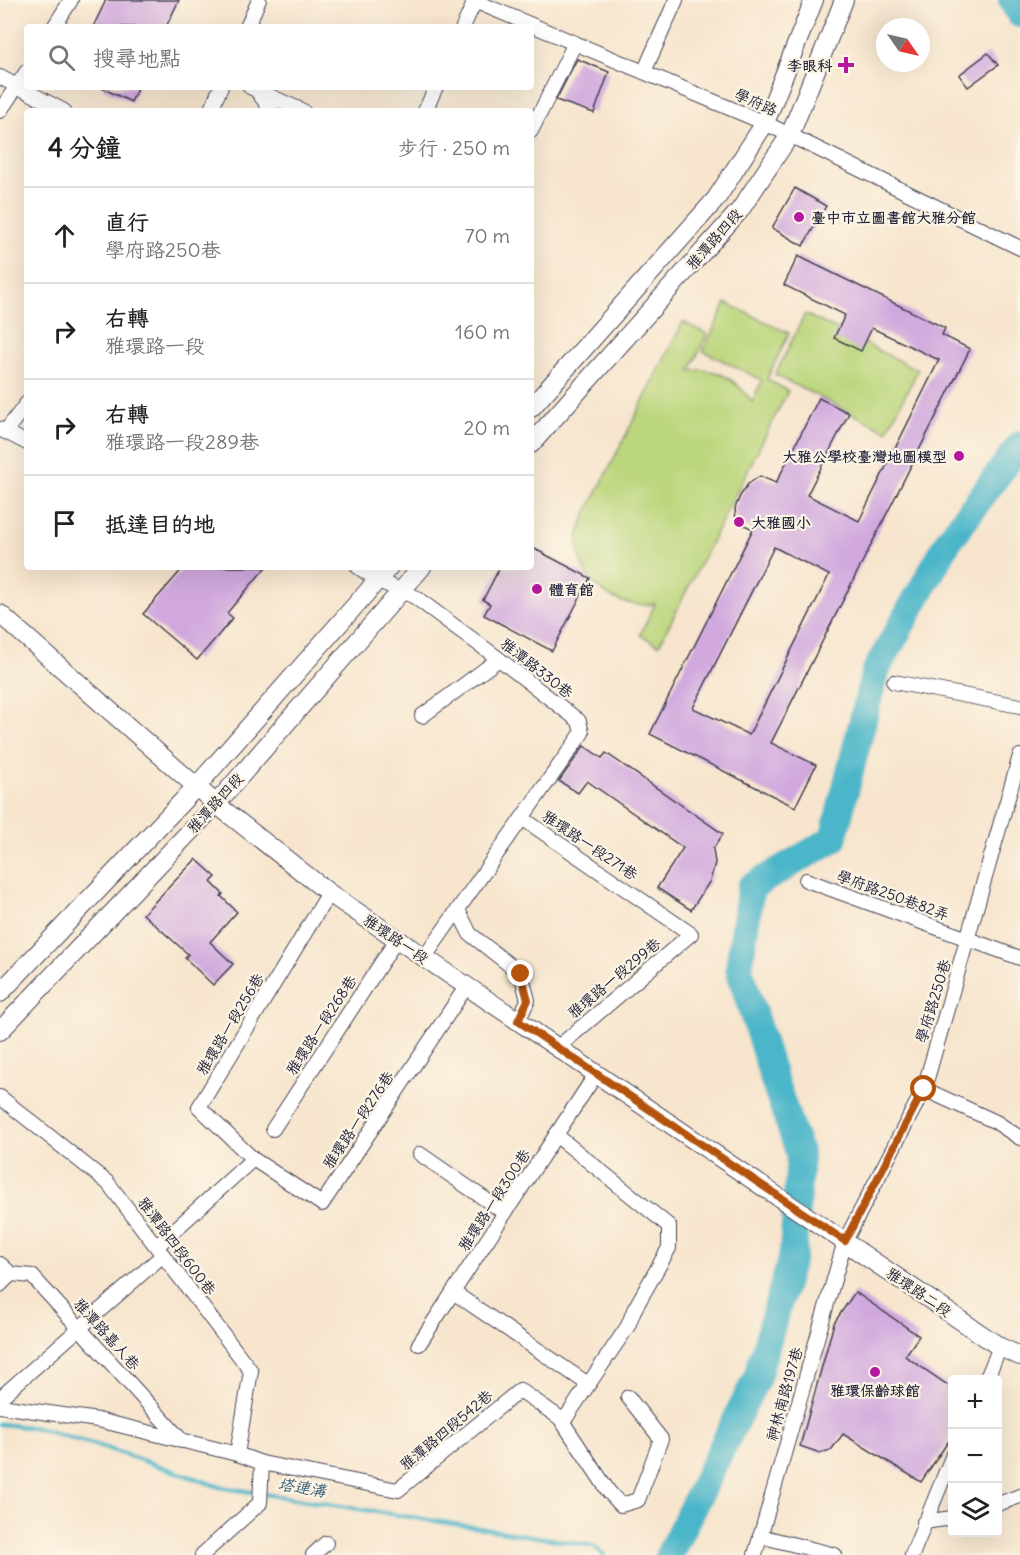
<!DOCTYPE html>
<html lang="zh-TW">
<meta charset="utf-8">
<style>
body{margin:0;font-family:Delius,"LXGW WenKai TC",sans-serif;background:#f6f6f6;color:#222}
.controls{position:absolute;right:18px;bottom:18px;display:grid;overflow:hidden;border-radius:6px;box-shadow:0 6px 24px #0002}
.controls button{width:54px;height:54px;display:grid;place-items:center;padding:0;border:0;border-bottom:2px solid #e0e0e0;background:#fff;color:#222;font:30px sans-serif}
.compass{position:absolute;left:876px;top:18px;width:54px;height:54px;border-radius:50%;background:#fff;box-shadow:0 6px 24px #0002;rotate:124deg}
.stop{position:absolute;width:18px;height:18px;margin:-14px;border:4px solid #b45309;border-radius:50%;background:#fff}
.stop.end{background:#b45309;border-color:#fff;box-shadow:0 2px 6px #0008}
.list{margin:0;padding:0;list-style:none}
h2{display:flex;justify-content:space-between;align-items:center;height:78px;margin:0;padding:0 24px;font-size:26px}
h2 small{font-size:20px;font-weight:400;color:#767676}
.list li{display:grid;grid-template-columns:39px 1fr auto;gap:18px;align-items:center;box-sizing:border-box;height:96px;padding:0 24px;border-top:2px solid #e0e0e0}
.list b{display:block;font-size:22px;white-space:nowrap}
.list p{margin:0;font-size:20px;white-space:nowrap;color:#767676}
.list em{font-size:20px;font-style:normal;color:#767676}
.icon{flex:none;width:33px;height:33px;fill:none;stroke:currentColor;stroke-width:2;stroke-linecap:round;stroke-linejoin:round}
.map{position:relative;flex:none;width:1020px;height:1555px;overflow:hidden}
.search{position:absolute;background:#fff;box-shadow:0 6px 24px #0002;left:24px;top:24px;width:510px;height:66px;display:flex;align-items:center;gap:15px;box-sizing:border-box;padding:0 21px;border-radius:6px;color:#767676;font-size:22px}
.panel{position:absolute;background:#fff;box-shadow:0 6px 24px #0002;left:24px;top:108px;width:510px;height:462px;border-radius:6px}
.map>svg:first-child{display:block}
.green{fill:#bbd67c;stroke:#6e7c5c;stroke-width:1.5}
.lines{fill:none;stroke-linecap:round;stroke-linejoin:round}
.stream{stroke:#4cb6c9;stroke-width:4.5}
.river{stroke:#4cb6c9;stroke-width:28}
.building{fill:#d0a8de;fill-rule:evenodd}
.street-casing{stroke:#423f51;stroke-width:16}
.secondary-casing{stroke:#423f51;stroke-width:20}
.street{stroke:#fff;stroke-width:14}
.secondary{stroke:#fff;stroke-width:18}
.route{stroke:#b45309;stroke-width:8}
.poi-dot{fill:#b5179e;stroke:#fcf5e5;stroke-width:2}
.labels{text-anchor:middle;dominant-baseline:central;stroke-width:4.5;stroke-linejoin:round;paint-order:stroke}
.poi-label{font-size:15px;font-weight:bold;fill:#22223b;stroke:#fcf5e5;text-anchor:start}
.street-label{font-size:15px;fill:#22223b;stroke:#fcf5e5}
.water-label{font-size:16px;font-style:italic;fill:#335d74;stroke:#fcf5e5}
</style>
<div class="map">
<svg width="1020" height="1555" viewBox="0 0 1020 1555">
<rect width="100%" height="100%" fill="#fcf5e5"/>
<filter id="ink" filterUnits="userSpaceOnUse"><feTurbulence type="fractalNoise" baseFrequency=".0167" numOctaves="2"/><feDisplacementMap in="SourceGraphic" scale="12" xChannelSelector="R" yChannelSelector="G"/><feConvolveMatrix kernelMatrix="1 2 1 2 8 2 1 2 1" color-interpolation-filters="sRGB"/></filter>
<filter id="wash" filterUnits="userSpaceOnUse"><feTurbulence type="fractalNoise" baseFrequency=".008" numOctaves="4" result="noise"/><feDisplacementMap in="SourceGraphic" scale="24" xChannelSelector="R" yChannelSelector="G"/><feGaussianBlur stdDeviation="1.35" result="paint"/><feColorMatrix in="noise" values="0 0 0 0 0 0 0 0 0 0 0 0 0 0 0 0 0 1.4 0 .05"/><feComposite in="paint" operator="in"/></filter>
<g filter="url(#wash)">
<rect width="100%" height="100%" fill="#f7e5cd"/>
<g class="green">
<path d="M 726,303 L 789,333 L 767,379 L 788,391 L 659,645 L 640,635 L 655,604 C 615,609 579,585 578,541 C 578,530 584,520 588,510 L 683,322 L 707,334 L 690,371 C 718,366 737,381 752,402 L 762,380 L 703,351 Z"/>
<polygon points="805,314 918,370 887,431 775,375"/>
</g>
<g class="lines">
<polyline class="stream" points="0,1424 37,1428 106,1448 220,1487 594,1546 604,1555"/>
<g class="river">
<polyline points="1012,0 1020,14"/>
<polyline points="669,1555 757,1377 793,1253 800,1155 774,1080 739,968 751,887 833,839 875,672 949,540 1020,445"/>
</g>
</g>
<g id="blocks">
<g class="building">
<polygon points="106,0 179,0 166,27 93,27"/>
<polygon points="988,53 998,65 968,87 959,75"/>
<polygon points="577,59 609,72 594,113 556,100"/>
<polygon points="100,87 138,87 131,102"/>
<polygon points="795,188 826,206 803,246 772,228"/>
<path d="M 798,256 L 945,328 L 942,335 L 970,349 L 771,743 L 816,765 L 795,807 L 650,734 L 753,529 L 736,521 L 735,508 L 740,496 L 748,484 L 760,476 L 776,483 L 819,398 L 849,413 L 807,495 L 859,521 L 939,360 L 872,328 L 861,351 L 834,338 L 845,315 L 784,285 ZM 774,547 L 829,575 L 749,735 L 693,708 Z"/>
<polygon points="531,547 590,578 552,651 484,615 490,604 483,600 500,567 531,567"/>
<polygon points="184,567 266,567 227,613 233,618 197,660 143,614"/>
<polygon points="584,746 602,758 606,753 723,834 713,849 715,863 710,881 691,910 657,888 683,848 587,781 578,793 559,781"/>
<polygon points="196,859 216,877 211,882 223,894 221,896 237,912 210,942 233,964 213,985 185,958 188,954 143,914"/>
<polygon points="855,1292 919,1336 905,1356 952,1388 952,1436 921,1482 843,1434 831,1450 820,1453 800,1446 834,1323"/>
</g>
</g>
</g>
<g filter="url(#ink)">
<use href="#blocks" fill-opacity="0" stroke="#423f51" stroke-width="1.5"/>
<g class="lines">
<defs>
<g id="street">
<polyline points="472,0 765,123 1020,248"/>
<polyline points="54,27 71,0"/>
<polyline points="247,27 259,0"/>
<polyline points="463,27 475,1"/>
<polyline points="644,72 676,0"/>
<polyline points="0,77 64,111"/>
<polyline points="250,87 303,111"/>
<polyline points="257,91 272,111"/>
<polyline points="0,111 27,71"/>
<polyline points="210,111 221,87"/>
<polyline points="425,111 436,87"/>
<polyline points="531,131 575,43"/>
<polyline points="0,429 27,443"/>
<polyline points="5,432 27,403"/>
<polyline points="358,567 377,580 415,597 499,659 579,721 582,733 522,818"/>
<polyline points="894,682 1020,706"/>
<polyline points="422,716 499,659"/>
<polyline points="806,880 1020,958"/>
<polyline points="329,893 199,1107 253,1159 322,1204 466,987"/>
<polyline points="458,910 470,934 521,974 528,1000 518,1021"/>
<polyline points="424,958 522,818 691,934 557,1048"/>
<polyline points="924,1089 996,1122 1020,1138"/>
<polyline points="0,1097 108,1183 251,1371 237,1454"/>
<polyline points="273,1129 397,939"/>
<polyline points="556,1135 669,1226 669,1248 634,1310 628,1326 563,1422"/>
<polyline points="420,1154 505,1213"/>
<polyline points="157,1246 253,1159"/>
<polyline points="0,1264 11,1274 32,1276 182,1441"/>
<polyline points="0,1285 11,1274"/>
<polyline points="453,1292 588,1384"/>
<polyline points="419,1344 596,1074"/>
<polyline points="986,1380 1000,1347"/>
<polyline points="0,1398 163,1255"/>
<polyline points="0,1406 98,1420 237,1454 262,1463 398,1490 520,1390 560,1418 609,1492 621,1505 638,1500 661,1439 628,1397"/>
<polyline points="998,1504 1020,1496"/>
<polyline points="924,1522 952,1518"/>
<polyline points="760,1536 835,1555"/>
<polyline points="202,1555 260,1503 262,1463"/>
<polyline points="313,1555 326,1543"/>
<polyline points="755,1555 845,1241 924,1089 1020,756"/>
<polyline points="912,1555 952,1457"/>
</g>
<g id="secondary">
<polyline points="531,408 716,199 765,123 814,0"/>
<polyline points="531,444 740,210 790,135 844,0"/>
<polyline points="0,614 216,804 329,893 1000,1347 1020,1356"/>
<polyline points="0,993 196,787 389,567"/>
<polyline points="0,1031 216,804 422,567"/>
</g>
</defs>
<use href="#street" class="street-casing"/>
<use href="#secondary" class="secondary-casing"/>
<use href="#street" class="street"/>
<use href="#secondary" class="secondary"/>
</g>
</g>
<g class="lines" filter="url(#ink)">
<polyline class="route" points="521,974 528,1000 518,1021 845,1241 924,1089"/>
</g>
<g class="poi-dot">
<path d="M843 56h6v6h6v6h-6v6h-6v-6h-6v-6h6z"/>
<circle cx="799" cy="217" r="6"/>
<circle cx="959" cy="456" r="6"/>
<circle cx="739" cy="522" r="6"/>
<circle cx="537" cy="589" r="6"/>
<circle cx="875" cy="1372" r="6"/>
</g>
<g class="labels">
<g class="poi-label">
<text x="832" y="65" text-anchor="end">李眼科</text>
<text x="811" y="217">臺中市立圖書館大雅分館</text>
<text x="947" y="456" text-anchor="end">大雅公學校臺灣地圖模型</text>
<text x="751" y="522">大雅國小</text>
<text x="549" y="589">體育館</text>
<text x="875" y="1390" text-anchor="middle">雅環保齡球館</text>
</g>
<g class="street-label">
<text transform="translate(756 102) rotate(24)">學府路</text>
<text transform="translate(714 239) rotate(-49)">雅潭路四段</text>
<text transform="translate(537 668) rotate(38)">雅潭路330巷</text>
<text transform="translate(215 803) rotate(-48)">雅潭路四段</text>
<text transform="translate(590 845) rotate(34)">雅環路一段271巷</text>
<text transform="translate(893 895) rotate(20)">學府路250巷82弄</text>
<text transform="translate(396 939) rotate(34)">雅環路一段</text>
<text transform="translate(614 978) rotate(-40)">雅環路一段299巷</text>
<text transform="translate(933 1001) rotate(-73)">學府路250巷</text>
<text transform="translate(230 1024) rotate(-59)">雅環路一段256巷</text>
<text transform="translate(321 1025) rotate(-57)">雅環路一段268巷</text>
<text transform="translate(358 1120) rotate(-56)">雅環路一段276巷</text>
<text transform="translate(494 1200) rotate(-57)">雅環路一段300巷</text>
<text transform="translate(177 1246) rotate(53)">雅潭路四段600巷</text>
<text transform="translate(919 1292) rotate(34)">雅環路二段</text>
<text transform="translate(107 1334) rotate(48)">雅潭路嘉人巷</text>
<text transform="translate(784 1394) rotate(-74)">神林南路197巷</text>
<text transform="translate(446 1430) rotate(-40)">雅潭路四段542巷</text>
</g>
<g class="water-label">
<text transform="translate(302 1487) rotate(9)">塔連溝</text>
</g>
</g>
</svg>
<div class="controls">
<button>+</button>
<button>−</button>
<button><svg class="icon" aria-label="layers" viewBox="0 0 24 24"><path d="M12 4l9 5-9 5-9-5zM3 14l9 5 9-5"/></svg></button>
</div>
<svg class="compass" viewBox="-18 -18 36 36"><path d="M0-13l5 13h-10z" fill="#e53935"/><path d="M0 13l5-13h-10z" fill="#767676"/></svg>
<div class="stop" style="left:924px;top:1089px"></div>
<div class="stop end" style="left:521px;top:974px"></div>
<div class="search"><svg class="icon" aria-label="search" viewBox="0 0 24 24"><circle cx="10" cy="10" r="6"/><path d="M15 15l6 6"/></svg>搜尋地點</div>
<section class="panel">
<h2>4 分鐘<small>步行 · 250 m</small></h2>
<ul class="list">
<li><svg class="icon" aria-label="ahead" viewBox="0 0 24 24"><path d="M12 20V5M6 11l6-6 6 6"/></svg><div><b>直行</b><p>學府路250巷</p></div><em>70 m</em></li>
<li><svg class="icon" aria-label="right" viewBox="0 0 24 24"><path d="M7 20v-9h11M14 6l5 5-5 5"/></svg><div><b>右轉</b><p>雅環路一段</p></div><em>160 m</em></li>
<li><svg class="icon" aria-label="right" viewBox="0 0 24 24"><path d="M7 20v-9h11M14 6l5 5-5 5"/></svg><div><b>右轉</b><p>雅環路一段289巷</p></div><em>20 m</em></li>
<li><svg class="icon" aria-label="arrive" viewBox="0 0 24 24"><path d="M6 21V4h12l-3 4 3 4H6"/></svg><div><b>抵達目的地</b></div></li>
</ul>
</section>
</div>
